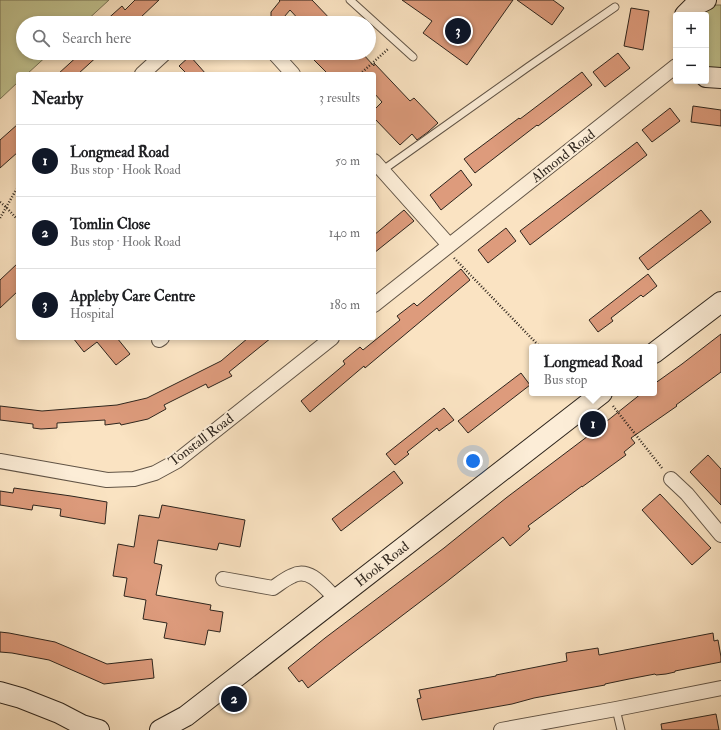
<!DOCTYPE html>
<meta charset="utf-8">
<style>
body{margin:0;font-family:"IM FELL Double Pica",serif;background:#f6f6f6;color:#202124}
.controls{position:absolute;right:12px;top:12px;display:grid;overflow:hidden;border-radius:4px;box-shadow:0 2px 6px #0003}
.controls button{width:36px;height:36px;display:grid;place-items:center;padding:0;border:0;border-bottom:1px solid #e0e0e0;background:#fff;color:#202124;font:20px sans-serif}
.you{position:absolute;left:473px;top:461px;width:14px;height:14px;margin:-10px;border:3px solid #fff;border-radius:50%;background:#1a73e8;box-shadow:0 0 0 6px #1a73e833}
.badge{display:grid;place-items:center;width:26px;height:26px;border-radius:50%;background:#111827;color:#fff;font-size:13px;font-weight:700}
.pin{position:absolute;translate:-50% -50%;border:2px solid #fff;box-shadow:0 1px 4px #0006}
.popup{position:absolute;left:529px;top:344px;width:128px;height:52px;box-sizing:border-box;display:grid;place-content:center;border-radius:4px;background:#fff;filter:drop-shadow(0 1px 3px #0005);font-size:13px;white-space:nowrap;color:#757577}
.popup b{font-size:15px;color:#202124}
.popup::after{content:'';position:absolute;left:50%;top:100%;margin-left:-8px;border:8px solid transparent;border-top-color:#fff}
.list{margin:0;padding:0;list-style:none}
h2{display:flex;justify-content:space-between;align-items:center;height:52px;margin:0;padding:0 16px;font-size:17px}
h2 small{font-size:13px;font-weight:400;color:#757577}
.list li{display:grid;grid-template-columns:26px 1fr auto;gap:12px;align-items:center;box-sizing:border-box;height:72px;padding:0 16px;border-top:1px solid #e0e0e0}
.list b{display:block;font-size:15px;white-space:nowrap}
.list p{margin:0;font-size:13px;white-space:nowrap;color:#757577}
.list em{font-size:13px;font-style:normal;color:#757577}
.icon{flex:none;width:22px;height:22px;fill:none;stroke:currentColor;stroke-width:2;stroke-linecap:round;stroke-linejoin:round}
.map{position:relative;flex:none;width:721px;height:730px;overflow:hidden}
.search{position:absolute;background:#fff;box-shadow:0 2px 6px #0003;left:16px;top:16px;width:360px;height:44px;display:flex;align-items:center;gap:10px;box-sizing:border-box;padding:0 14px;border-radius:22px;color:#757577;font-size:15px}
.panel{position:absolute;background:#fff;box-shadow:0 2px 6px #0003;left:16px;top:72px;width:360px;height:268px;border-radius:4px}
.map>svg:first-child{display:block}
.green{fill:#c1c390;stroke:#787456}
.building{fill:#dd9b7c;stroke:#2e251d}
.lines{fill:none;stroke-linecap:round;stroke-linejoin:round}
.lane-casing{stroke:#615446;stroke-width:9}
.street-casing{stroke:#615446;stroke-width:16}
.secondary-casing{stroke:#2e251d;stroke-width:22}
.path{stroke:#2e251d;stroke-width:2.5;stroke-dasharray:1 2;stroke-linecap:butt}
.lane{stroke:#fcedd7;stroke-width:7}
.street{stroke:#fcedd7;stroke-width:14}
.secondary{stroke:#fcedd7;stroke-width:20}
.labels{text-anchor:middle;dominant-baseline:central;stroke-width:4;stroke-linejoin:round;paint-order:stroke}
.street-label{font-size:14px;fill:#2e251d;stroke:#fcedd7}
</style>
<div class="map">
<svg width="721" height="730" viewBox="0 0 721 730">
<rect width="100%" height="100%" fill="#fae3c2"/>
<filter id="stains"><feTurbulence type="fractalNoise" baseFrequency=".005" numOctaves="4"/><feColorMatrix values="0 0 0 0 .2 0 0 0 0 .09 0 0 0 0 .02 0 0 0 .5 -.17"/></filter>
<radialGradient id="worn" r=".72"><stop offset=".6" stop-color="#630" stop-opacity="0"/><stop offset="1" stop-color="#630" stop-opacity=".3"/></radialGradient>
<g class="green">
<polygon points="0,0 109,0 84,23 23,23 23,53 50,53 27,74 18,74 18,82 0,99"/>
<polygon points="714,5 721,5 721,73 706,71 706,15 695,15"/>
</g>
<g class="building">
<polygon points="135,0 159,0 140,18 139,17 135,21 137,23 103,23 122,6 125,10"/>
<polygon points="279,0 312,0 334,23 302,23 290,10 279,23 278,23 271,17 271,12 280,1"/>
<polygon points="402,0 513,0 467,65 423,33 432,21"/>
<polygon points="517,0 553,0 564,8 552,25"/>
<polygon points="631,8 649,11 643,50 624,46"/>
<polygon points="81,53 101,53 78,74 58,74"/>
<polygon points="307,53 362,53 374,66 374,63 410,101 414,98 438,123 428,132 417,140 412,134 400,145 374,118 374,110 382,102 374,93 374,74 328,74"/>
<polygon points="618,53 630,68 605,87 593,72"/>
<polygon points="190,56 206,74 187,74 179,66"/>
<polygon points="582,72 592,85 538,126 537,125 475,173 464,159 519,118 520,119"/>
<polygon points="693,106 721,110 721,126 691,122"/>
<polygon points="670,108 680,121 652,142 642,130"/>
<polygon points="18,124 18,152 0,168 0,140"/>
<polygon points="637,142 647,155 530,245 520,231"/>
<polygon points="461,170 472,185 441,210 430,195"/>
<polygon points="404,210 414,221 374,253 374,235"/>
<polygon points="701,210 711,222 648,270 639,258"/>
<polygon points="506,228 516,241 488,263 478,250"/>
<polygon points="18,263 18,291 0,308 0,280"/>
<polygon points="461,269 470,280 365,368 364,366 310,412 301,401 345,364 343,361 360,347 363,350 400,320 397,316 414,303 417,306"/>
<polygon points="648,274 657,286 643,297 641,295 611,318 613,321 598,332 589,320"/>
<polygon points="721,334 721,372 676,405 677,406 631,438 635,443 624,452 626,455 582,487 582,486 528,526 530,529 510,546 503,537 445,583 349,656 308,688 302,680 299,682 288,668 325,638 444,548 506,498 592,433 642,393 654,393 654,384 682,364"/>
<polygon points="73,338 117,338 130,354 116,365 97,342 84,352"/>
<polygon points="248,338 271,338 229,372 232,376 208,388 206,384 164,405 166,409 148,419 121,425 120,423 105,425 105,420 57,423 57,428 41,429 33,428 33,424 0,420 0,406 42,411 117,405 147,398 221,361"/>
<polygon points="521,373 530,385 468,433 458,421"/>
<polygon points="444,408 454,420 439,431 437,428 407,452 409,454 395,465 386,454"/>
<polygon points="708,455 721,469 721,505 690,472"/>
<polygon points="394,471 403,483 341,531 332,519"/>
<polygon points="14,488 71,496 107,502 105,524 60,516 61,509 33,505 32,510 0,505 0,491 13,493"/>
<polygon points="660,494 711,548 692,565 642,510"/>
<polygon points="162,505 245,520 240,547 219,543 217,550 158,540 154,563 162,565 156,595 211,605 210,610 223,612 220,632 208,630 205,645 164,638 167,623 143,619 146,600 124,596 127,578 113,576 118,544 134,547 139,515 159,518"/>
<polygon points="0,632 9,633 55,642 107,664 152,659 154,678 104,684 49,660 12,653 0,652"/>
<polygon points="713,633 714,641 718,640 721,657 721,662 675,671 675,672 666,674 656,675 655,674 629,679 605,684 605,685 534,698 512,704 422,720 417,699 421,698 419,690 496,676 496,675 567,661 566,653 598,648 599,655"/>
<polygon points="716,714 719,730 662,730 661,724"/>
</g>
<g class="lines">
<defs>
<g id="lane">
<polyline points="350,0 413,57"/>
<polyline points="383,170 528,67 615,7"/>
<polyline points="616,709 621,730"/>
</g>
<g id="street">
<polyline points="274,53 293,74"/>
<polyline points="142,74 165,53"/>
<polyline points="374,161 449,245"/>
<polyline points="374,305 676,66"/>
<polyline points="159,340 162,338"/>
<polyline points="0,461 107,480 134,479 155,473 177,461 332,338"/>
<polyline points="671,479 687,494 721,535"/>
<path d="M 223,579 L 273,588 C 279,584 285,579 292,576 C 310,566 325,588 337,600"/>
<polyline points="501,730 616,709 721,688"/>
</g>
<g id="secondary">
<polyline points="685,15 694,6 706,0"/>
<polyline points="706,77 721,78"/>
<polyline points="654,353 721,302"/>
<polyline points="0,692 21,698 59,713 82,725 99,730"/>
<polyline points="160,730 186,716 602,393"/>
</g>
</defs>
<use href="#lane" class="lane-casing"/>
<use href="#street" class="street-casing"/>
<use href="#secondary" class="secondary-casing"/>
<g class="path">
<polyline points="360,74 388,49"/>
<polyline points="0,202 6,207 18,220"/>
<polyline points="0,218 16,190 18,188"/>
<polyline points="454,258 540,347"/>
<polyline points="613,406 662,468"/>
</g>
<use href="#lane" class="lane"/>
<use href="#street" class="street"/>
<use href="#secondary" class="secondary"/>
</g>
<g class="labels">
<g class="street-label">
<text transform="translate(563 156) rotate(-38)">Almond Road</text>
<text transform="translate(201 440) rotate(-37)">Tonstall Road</text>
<text transform="translate(382 564) rotate(-38)">Hook Road</text>
</g>
</g>
<rect width="100%" height="100%" filter="url(#stains)"/>
<rect width="100%" height="100%" fill="url(#worn)"/>
</svg>
<div class="controls">
<button>+</button>
<button>−</button>
</div>
<div class="you"></div>
<div class="pin badge" style="left:593px;top:424px">1</div>
<div class="popup"><b>Longmead Road</b>Bus stop</div>
<div class="pin badge" style="left:234px;top:699px">2</div>
<div class="pin badge" style="left:458px;top:31px">3</div>
<div class="search"><svg class="icon" aria-label="search" viewBox="0 0 24 24"><circle cx="10" cy="10" r="6"/><path d="M15 15l6 6"/></svg>Search here</div>
<section class="panel">
<h2>Nearby<small>3 results</small></h2>
<ul class="list">
<li><span class="badge">1</span><div><b>Longmead Road</b><p>Bus stop · Hook Road</p></div><em>50 m</em></li>
<li><span class="badge">2</span><div><b>Tomlin Close</b><p>Bus stop · Hook Road</p></div><em>140 m</em></li>
<li><span class="badge">3</span><div><b>Appleby Care Centre</b><p>Hospital</p></div><em>180 m</em></li>
</ul>
</section>
</div>
